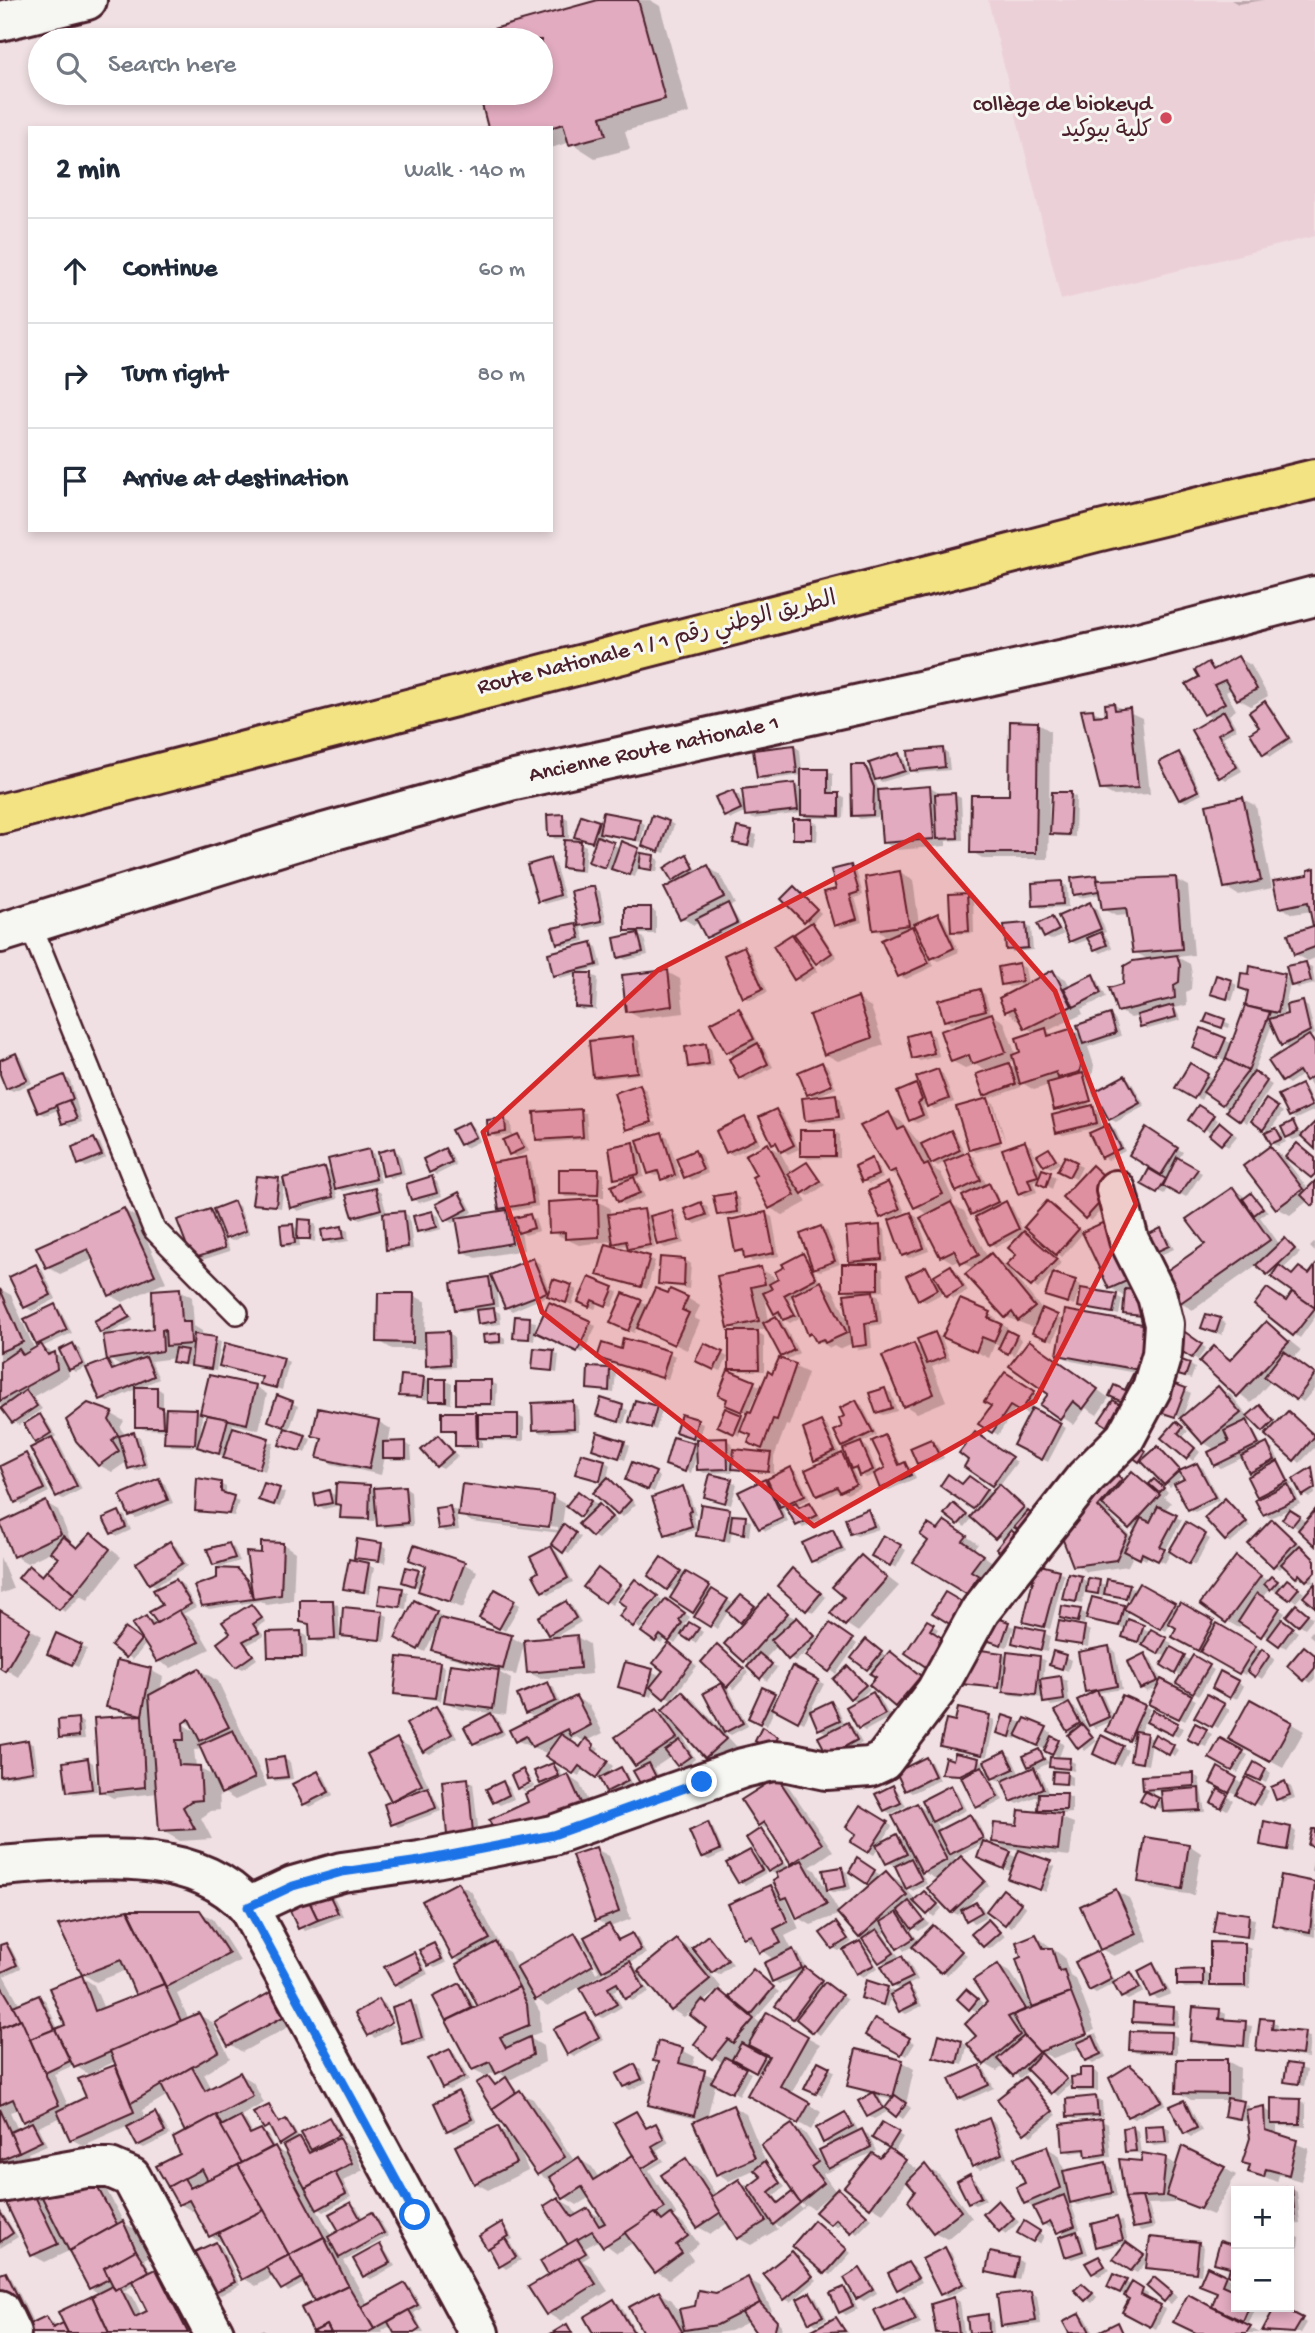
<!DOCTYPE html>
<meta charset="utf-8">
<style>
body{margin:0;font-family:"Gochi Hand","Playpen Sans Arabic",sans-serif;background:#f2f2f3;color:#1f2937}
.controls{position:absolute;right:21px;bottom:21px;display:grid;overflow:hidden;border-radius:0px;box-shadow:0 4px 10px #0003}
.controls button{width:63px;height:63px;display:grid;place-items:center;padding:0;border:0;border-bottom:2px solid #e0e1e3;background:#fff;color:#1f2937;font:35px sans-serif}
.stop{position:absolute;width:21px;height:21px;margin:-16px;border:5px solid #1a73e8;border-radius:50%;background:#fff}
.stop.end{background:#1a73e8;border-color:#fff;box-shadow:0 2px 7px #0008}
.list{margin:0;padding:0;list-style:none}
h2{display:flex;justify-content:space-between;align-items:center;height:91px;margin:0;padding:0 28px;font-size:30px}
h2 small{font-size:23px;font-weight:400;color:#747a83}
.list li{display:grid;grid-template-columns:46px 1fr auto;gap:21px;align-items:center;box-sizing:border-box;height:105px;padding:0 28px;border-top:2px solid #e0e1e3}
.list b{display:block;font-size:26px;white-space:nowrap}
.list em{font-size:23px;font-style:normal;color:#747a83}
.icon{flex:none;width:38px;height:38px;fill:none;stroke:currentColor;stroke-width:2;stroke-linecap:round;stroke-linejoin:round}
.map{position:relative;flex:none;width:1315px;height:2333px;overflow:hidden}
.search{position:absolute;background:#fff;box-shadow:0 4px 10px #0003;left:28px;top:28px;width:525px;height:77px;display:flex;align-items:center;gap:18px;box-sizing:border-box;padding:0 24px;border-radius:38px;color:#747a83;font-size:26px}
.panel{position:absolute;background:#fff;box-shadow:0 4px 10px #0003;left:28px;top:126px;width:525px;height:406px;border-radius:0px}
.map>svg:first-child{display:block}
.built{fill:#ecd0d8}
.shadow{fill:#0003;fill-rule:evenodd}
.building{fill:#e2abbf;stroke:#4a1f2b;stroke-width:2}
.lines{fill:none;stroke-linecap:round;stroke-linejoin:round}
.lane-casing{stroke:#4a1f2b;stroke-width:26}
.street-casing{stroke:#4a1f2b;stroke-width:44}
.primary-casing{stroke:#4a1f2b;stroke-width:44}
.lane{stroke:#f6f6f2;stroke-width:21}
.street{stroke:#f6f6f2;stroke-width:38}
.primary{stroke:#f4e382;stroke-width:38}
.route{stroke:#1a73e8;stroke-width:9}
.marked{fill:#d62828;fill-opacity:0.2;stroke:#d62828;stroke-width:5;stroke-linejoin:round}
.poi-dot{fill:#d1495b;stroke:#f6f6f2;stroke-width:2.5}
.labels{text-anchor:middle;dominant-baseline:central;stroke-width:6;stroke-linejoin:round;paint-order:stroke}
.poi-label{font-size:23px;fill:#4a1f2b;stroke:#f6f6f2;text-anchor:end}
.street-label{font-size:23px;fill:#4a1f2b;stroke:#f6f6f2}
</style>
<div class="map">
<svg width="1315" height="2333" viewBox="0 0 1315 2333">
<rect width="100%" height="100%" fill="#f0e0e3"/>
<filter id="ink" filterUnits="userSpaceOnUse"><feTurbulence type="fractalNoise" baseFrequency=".0143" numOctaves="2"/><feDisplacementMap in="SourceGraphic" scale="14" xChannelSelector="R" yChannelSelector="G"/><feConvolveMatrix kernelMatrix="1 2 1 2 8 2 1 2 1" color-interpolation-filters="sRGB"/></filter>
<g filter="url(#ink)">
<polygon class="built" points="988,0 1315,0 1315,236 1061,300"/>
<g class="shadow">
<polygon points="605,0 650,0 660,6 689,113 625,131 630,149 595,158 570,142 551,148 551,128 490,128 481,93 541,93 541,40 466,38"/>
<polygon points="1231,0 1265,0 1238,4"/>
<polygon points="1238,658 1251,665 1268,696 1251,706 1238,699 1232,689 1226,692 1236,710 1229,715 1237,729 1223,737 1242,771 1226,780 1220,776 1214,719 1205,714 1201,678 1208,664 1217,669"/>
<polygon points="1265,703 1271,707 1293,742 1270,757 1264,753"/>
<polygon points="1114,705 1142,718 1150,794 1114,796 1101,789 1092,711 1108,717"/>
<polygon points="1037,723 1050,731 1049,826 1052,826 1070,794 1076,797 1075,837 1057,836 1049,831 1048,859 984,859 972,852 1010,797"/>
<polygon points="794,746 800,750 802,771 827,771 833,774 833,794 845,798 844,818 808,818 802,813 752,819 746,812 731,819 725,815 733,792 739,795 745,810 795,785 803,790 803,775 764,780 758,777"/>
<polygon points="943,750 948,753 950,770 917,773 911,770"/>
<polygon points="1179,754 1185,758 1202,794 1186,802 1180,799"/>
<polygon points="899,755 904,758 909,774 882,782 873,777 880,792 930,788 943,795 955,795 961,798 963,840 946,841 946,846 896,850 884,842 881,809 878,817 860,819 854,815 864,767 874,772"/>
<polygon points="1243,799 1256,806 1272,888 1238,895 1225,887"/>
<polygon points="563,816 568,819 569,838 555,839 550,835"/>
<polygon points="639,821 645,824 641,842 602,833 599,839 621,848 622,843 644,853 643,855 654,857 659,860 657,872 639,866 635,877 596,865 597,844 582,839 598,822 602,825"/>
<polygon points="812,821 818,824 817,841 800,841 794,838"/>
<polygon points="669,822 674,825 665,853 650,848"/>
<polygon points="738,829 757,835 754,848 735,842"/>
<polygon points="580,843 586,846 584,872 570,871 564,868"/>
<polygon points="687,856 699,872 708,867 720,875 735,904 730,906 742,926 713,940 707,937 700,922 694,925 682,918 678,883 673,880"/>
<polygon points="549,860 555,864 565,898 545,904 539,900"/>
<polygon points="851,867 856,870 863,895 855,898 862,922 841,928 835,925 838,890"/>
<polygon points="1315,870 1315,926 1312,911 1293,914 1280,907"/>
<polygon points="900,872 913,880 919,924 938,915 944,919 959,952 938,961 929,956 934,966 906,979 900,976 890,938 874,929"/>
<polygon points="1097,876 1103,881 1175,879 1188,886 1194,955 1177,957 1190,964 1192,974 1191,989 1186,992 1187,1005 1175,1008 1181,1020 1148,1029 1142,1026 1140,1016 1131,1018 1119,1011 1125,985 1149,960 1135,952 1129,915 1116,916 1103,909 1101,894 1080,898 1075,894"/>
<polygon points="1061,883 1067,886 1068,907 1041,908 1035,905"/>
<polygon points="594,888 600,891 607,924 586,929 581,926 585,941 564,946 558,943 576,924 581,927 573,892"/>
<polygon points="794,888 821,913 811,924 818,928 837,957 823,966 809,953 807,954 818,971 801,982 796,978 792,936 802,942 812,924 805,920"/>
<polygon points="967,895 973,898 974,933 958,934 953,931"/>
<polygon points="1090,904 1096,908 1106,932 1101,934 1107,937 1112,948 1101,953 1095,949 1090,939 1076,944 1070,941"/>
<polygon points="650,908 656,912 656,934 636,934 644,938 648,955 626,960 620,957 635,935 627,930"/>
<polygon points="1052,919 1064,934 1051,940 1045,937"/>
<polygon points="1025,925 1031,928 1033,950 1013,952 1008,949"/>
<polygon points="1315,927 1315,958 1308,961 1295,954"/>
<polygon points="591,944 597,947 602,967 560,978 555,974"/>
<polygon points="744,948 750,952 768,992 750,1000 744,997"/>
<polygon points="1306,964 1312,967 1315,984 1298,988 1290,983 1283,1015 1276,1014 1274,1020 1289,1016 1302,1003 1308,1007 1315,1034 1309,1037 1315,1040 1315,1090 1303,1074 1289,1084 1283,1080 1290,1049 1282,1045 1273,1022 1253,1073 1272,1085 1247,1123 1205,1092 1201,1100 1178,1088 1190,1066 1214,1079 1226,1061 1201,1051 1225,1040 1233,1044 1249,991 1285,976 1291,980"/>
<polygon points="1019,965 1025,968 1028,984 1009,987 1003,984"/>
<polygon points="667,972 680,979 684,1013 640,1018 627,1011"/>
<path d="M 1053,972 L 1066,979 L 1070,987 L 1092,976 L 1098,980 L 1106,997 L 1081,1009 L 1083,1014 L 1047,1031 L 1055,1036 L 1073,1030 L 1082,1036 L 1110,1016 L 1115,1019 L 1121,1036 L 1088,1047 L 1094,1065 L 1092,1078 L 1089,1079 L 1096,1103 L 1087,1080 L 1084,1080 L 1089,1105 L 1091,1109 L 1098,1110 L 1102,1126 L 1063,1135 L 1057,1132 L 1064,1114 L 1056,1109 L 1049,1085 L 1034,1090 L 1019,1081 L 1021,1087 L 991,1098 L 985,1095 L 989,1072 L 976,1064 L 965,1068 L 952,1061 L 980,1016 L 951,1024 L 945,1020 L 979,991 L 985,994 L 991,1014 L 1004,1022 L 1016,1055 L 1022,1053 L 1035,1034 L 1007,1011 ZM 1015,1060 L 1018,1070 L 1006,1063 Z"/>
<polygon points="592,975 598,978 596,1010 582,1010 577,1006"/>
<polygon points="1231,982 1237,985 1232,1001 1212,993"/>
<polygon points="858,999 871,1007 884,1045 838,1061 825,1054"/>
<polygon points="738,1010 744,1014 758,1042 755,1044 764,1049 773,1067 746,1081 740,1078 736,1057 727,1052"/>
<polygon points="1209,1015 1230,1024 1229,1028 1210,1022"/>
<polygon points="928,1032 934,1036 939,1056 920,1061 914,1057"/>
<polygon points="633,1037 639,1041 642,1074 600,1079 594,1076"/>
<polygon points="706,1045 711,1048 714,1066 695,1069 689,1066"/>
<polygon points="16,1055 21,1058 32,1083 13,1091 7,1088 0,1061"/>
<polygon points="822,1064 828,1067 836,1088 815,1097 809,1094"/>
<polygon points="938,1071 943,1074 954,1102 934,1109 928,1104 923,1106 928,1118 917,1123 911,1120 916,1086 922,1090"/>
<polygon points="64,1077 70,1080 82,1122 70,1126 64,1123 58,1110 45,1115 39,1112"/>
<polygon points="1125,1077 1130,1080 1145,1106 1116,1122 1110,1119"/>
<polygon points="640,1086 646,1090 655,1119 629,1127 629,1130 627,1129"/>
<polygon points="1301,1086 1307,1090 1315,1110 1296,1119 1290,1116"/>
<polygon points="836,1096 841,1099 844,1120 812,1123 806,1120"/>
<polygon points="988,1100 994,1103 1006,1143 991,1102 988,1102 1001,1145 976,1152 970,1149"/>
<polygon points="1273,1105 1283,1112 1269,1132 1264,1128"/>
<polygon points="580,1110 586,1114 588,1139 543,1143 537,1139"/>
<polygon points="1204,1110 1218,1120 1210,1132 1190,1120"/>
<polygon points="776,1111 782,1114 799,1149 788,1154 773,1143"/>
<polygon points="889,1114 902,1122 921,1145 951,1132 956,1135 966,1155 974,1157 987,1186 995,1189 1002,1205 1012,1207 1024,1233 996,1247 991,1244 977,1216 972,1214 967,1196 958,1190 945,1162 938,1166 929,1160 933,1168 941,1173 954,1201 950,1203 964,1211 988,1258 991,1255 1007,1266 1018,1254 1025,1233 1061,1263 1038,1289 1009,1268 1043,1311 1062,1320 1053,1341 1040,1335 1039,1321 1032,1327 1006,1317 973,1269 961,1260 954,1263 942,1256 929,1215 916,1207 901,1179 890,1172"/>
<polygon points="745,1119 751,1122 760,1143 733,1155 727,1152"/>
<polygon points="505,1120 511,1123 512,1135 496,1137 490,1134"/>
<polygon points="656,1122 657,1125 630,1131"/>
<polygon points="1293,1123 1304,1136 1293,1140 1282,1133 1286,1142 1278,1146 1272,1143 1276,1130 1287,1136"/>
<polygon points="468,1124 474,1127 480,1141 466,1148 460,1144"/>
<polygon points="1109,1125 1115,1129 1125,1151 1108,1160 1102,1156"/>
<polygon points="1227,1128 1237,1136 1228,1147 1212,1135"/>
<polygon points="1147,1130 1183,1152 1178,1160 1202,1173 1186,1197 1168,1187 1164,1194 1143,1183 1149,1171 1161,1174"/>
<polygon points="835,1132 840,1135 840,1158 808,1159 802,1155"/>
<polygon points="662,1134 668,1137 680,1178 668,1182 661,1174 656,1176 650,1173"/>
<polygon points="517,1136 523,1139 529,1151 516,1157 511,1154"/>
<polygon points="94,1140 100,1143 106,1158 86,1167 80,1163"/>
<polygon points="1025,1143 1031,1146 1042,1176 1043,1171 1056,1177 1052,1189 1040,1180 1033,1182 1037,1192 1025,1196 1019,1193"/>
<polygon points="633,1144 639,1147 644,1177 633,1179 639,1182 645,1197 625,1205 619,1201 624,1182 616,1177"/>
<polygon points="768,1145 780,1152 792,1174 807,1164 825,1185 809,1196 801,1192 807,1202 783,1215 770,1208 758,1175"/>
<polygon points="1270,1148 1282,1155 1309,1190 1315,1183 1315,1205 1309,1200 1290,1215 1277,1208"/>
<polygon points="394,1150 400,1154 405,1175 391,1178 385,1175"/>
<polygon points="445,1150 451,1154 456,1165 436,1175 431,1171"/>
<polygon points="1049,1150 1060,1163 1051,1168 1045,1165"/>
<polygon points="369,1151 374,1154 381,1182 343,1191 335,1187 338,1199 298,1211 292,1207 325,1169 334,1174"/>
<polygon points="695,1152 701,1155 708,1173 692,1180 686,1176"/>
<polygon points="525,1159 531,1163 538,1206 506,1212 519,1219 530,1216 535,1219 539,1231 525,1235 521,1232 524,1250 476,1258 463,1251 458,1220 452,1223 447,1220 459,1194 465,1197 473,1212 461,1218 506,1212 500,1208"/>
<polygon points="1066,1159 1082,1167 1076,1179 1059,1170"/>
<polygon points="872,1160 877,1164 883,1178 869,1184 863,1180"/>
<polygon points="1092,1167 1119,1190 1091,1221 1086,1217"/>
<polygon points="598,1171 604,1174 604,1197 566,1197 560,1193"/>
<polygon points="431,1178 437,1182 442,1196 419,1203 413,1199"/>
<polygon points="278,1180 284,1183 281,1208 254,1203"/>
<polygon points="888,1184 894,1188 905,1212 891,1218 892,1221 911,1214 917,1217 929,1251 909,1258 903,1254 890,1218 881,1216"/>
<polygon points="375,1189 381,1193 387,1214 404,1213 409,1216 413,1249 393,1252 388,1249 384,1212 360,1219 354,1216"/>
<polygon points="1233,1189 1247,1198 1252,1195 1257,1198 1268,1212 1260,1217 1280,1245 1285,1240 1300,1253 1283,1269 1293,1277 1310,1276 1315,1269 1315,1317 1300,1338 1294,1334 1287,1303 1295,1292 1258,1264 1193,1310 1180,1303"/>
<polygon points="733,1195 739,1198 742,1214 724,1217 718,1214"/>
<polygon points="597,1201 610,1208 610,1216 644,1210 650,1217 671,1212 677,1215 684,1243 665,1248 659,1244 655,1229 652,1230 655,1248 635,1251 629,1245 620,1246 611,1241 579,1245 551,1232"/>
<polygon points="233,1203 239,1206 250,1234 232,1241 224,1237 230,1251 199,1261 193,1257 210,1211 217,1215"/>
<polygon points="701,1204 707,1207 711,1218 696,1224 690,1220"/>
<polygon points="1053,1207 1083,1233 1062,1257 1057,1253"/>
<polygon points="124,1210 136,1217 166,1282 123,1302 110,1295 94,1259 60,1274 47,1267"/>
<polygon points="433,1213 439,1216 442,1229 424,1234 419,1231"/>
<polygon points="766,1214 772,1217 779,1256 752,1262 745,1254 737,1251"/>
<polygon points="1113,1220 1148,1318 1124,1313 1126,1294 1123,1296 1111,1288 1084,1233"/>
<polygon points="311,1221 316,1225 315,1242 299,1238 300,1246 289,1247 283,1244 293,1226 299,1230"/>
<polygon points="880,1227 885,1230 887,1261 863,1263 863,1266 883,1269 884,1291 872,1292 879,1296 882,1324 870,1326 872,1348 859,1350 853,1343 839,1349 834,1346 830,1348 809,1334 794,1296 789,1299 799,1318 790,1323 775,1313 764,1291 769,1322 776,1318 782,1321 799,1353 788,1359 782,1356 768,1328 755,1331 764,1336 764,1371 737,1371 731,1368 740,1332 730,1326 760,1269 773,1276 775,1282 803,1255 811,1260 821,1228 827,1231 840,1264 820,1271 813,1268 821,1284 833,1290 849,1323 855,1295 844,1289 860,1266 851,1261"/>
<polygon points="342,1228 348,1231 349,1241 331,1244 325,1240"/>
<polygon points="1161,1230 1166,1234 1174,1249 1156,1257 1151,1254"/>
<polygon points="1315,1242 1315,1252 1310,1247"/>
<polygon points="649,1258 655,1261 647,1289 599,1274"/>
<polygon points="533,1260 539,1263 550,1292 554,1281 577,1290 572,1305 550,1295 512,1311 506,1307"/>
<polygon points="685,1260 691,1264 689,1289 660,1284"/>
<polygon points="36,1266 42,1269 56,1299 32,1311 26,1307 11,1278"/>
<polygon points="951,1267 957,1271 968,1291 953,1299 945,1292 926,1302 920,1299 926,1268 935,1277"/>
<polygon points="489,1279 496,1283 498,1307 491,1308 500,1313 501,1324 485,1326 479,1323 478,1310 462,1312 457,1309"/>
<polygon points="590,1280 618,1292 612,1307 598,1302 595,1309 586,1305"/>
<polygon points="1075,1282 1081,1285 1074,1305 1047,1295"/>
<path d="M 0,1289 L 11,1295 L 35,1350 L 42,1346 L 37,1343 L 54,1306 L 60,1310 L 72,1333 L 42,1347 L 66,1360 L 73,1345 L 79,1348 L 88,1369 L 109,1361 L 105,1337 L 155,1330 L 180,1290 L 192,1297 L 194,1326 L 202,1331 L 203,1337 L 221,1342 L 216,1371 L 180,1364 L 175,1358 L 151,1361 L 159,1379 L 138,1388 L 157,1388 L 163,1392 L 163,1409 L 168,1412 L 202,1412 L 201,1434 L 208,1416 L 202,1412 L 255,1386 L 267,1394 L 259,1430 L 233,1424 L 232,1428 L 274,1443 L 265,1471 L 199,1447 L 172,1446 L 166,1442 L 167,1430 L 143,1429 L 137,1426 L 137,1389 L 107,1402 L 101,1399 L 87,1367 L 76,1372 L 68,1368 L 69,1376 L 33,1397 L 42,1409 L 19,1425 L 13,1422 L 0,1404 L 0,1364 L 4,1361 L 0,1359 ZM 109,1359 L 117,1364 L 124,1368 L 116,1371 Z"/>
<polygon points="413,1295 426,1302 425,1333 448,1333 454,1336 455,1367 434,1368 428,1365 428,1349 392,1349 379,1341"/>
<polygon points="1116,1296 1122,1299 1119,1315 1080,1306"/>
<polygon points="687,1298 700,1306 694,1318 700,1321 687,1350 637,1326 634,1333 618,1326 641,1302 649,1306"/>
<polygon points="550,1305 596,1326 583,1353 543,1334"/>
<polygon points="123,1307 134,1320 107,1335 101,1332"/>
<polygon points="1066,1312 1152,1376 1071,1361 1059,1354"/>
<polygon points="990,1314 1022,1340 1014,1355 995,1343 989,1358 944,1336"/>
<polygon points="1208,1316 1226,1323 1222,1335 1203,1328"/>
<polygon points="517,1318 536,1322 534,1341 515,1337"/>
<polygon points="1267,1323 1301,1350 1293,1358 1315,1375 1315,1388 1303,1402 1272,1380 1251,1403 1202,1362 1215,1348 1232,1360"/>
<polygon points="935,1334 941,1337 950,1360 932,1367 946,1401 917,1413 904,1405 914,1345 924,1351"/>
<polygon points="500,1335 505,1338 505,1344 491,1345 485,1342"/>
<polygon points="1191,1338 1206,1348 1198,1360 1177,1346"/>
<polygon points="1041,1349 1109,1398 1097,1415 1086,1408 1074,1425 1043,1404 1050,1393"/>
<polygon points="553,1351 559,1355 557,1373 534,1368"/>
<polygon points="622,1351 669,1353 675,1356 668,1379 599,1357"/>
<polygon points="722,1354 728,1357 721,1371 703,1363"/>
<polygon points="283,1359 289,1362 282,1390 262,1383 264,1378 221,1366"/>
<polygon points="780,1360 808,1373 789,1426 786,1425 774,1457 774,1474 740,1471 733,1467 733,1472 704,1473 698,1469 697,1454 691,1473 667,1464 694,1444 698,1447 727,1440 732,1444 733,1459 736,1451 773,1455 750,1443 753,1436 742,1430 740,1436 725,1429 741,1416 747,1419 749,1414 733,1407 729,1372 760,1386 748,1413 752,1415"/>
<polygon points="1189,1364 1195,1368 1191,1379 1179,1375"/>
<polygon points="610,1370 616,1373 614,1393 588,1389"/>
<polygon points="1006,1374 1039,1396 1027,1414 1016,1408 998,1435 981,1424 993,1406"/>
<polygon points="423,1379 431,1383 446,1381 452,1384 451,1404 401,1395"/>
<polygon points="491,1382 497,1385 496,1406 463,1406 457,1403"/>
<polygon points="1218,1388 1231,1395 1249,1417 1260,1407 1278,1424 1288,1413 1315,1436 1315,1447 1300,1463 1253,1420 1249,1423 1263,1447 1273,1449 1292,1485 1289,1486 1294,1489 1300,1504 1270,1518 1264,1514 1263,1498 1258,1495 1255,1474 1250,1471 1244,1457 1221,1468 1215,1465 1216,1450 1204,1443"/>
<polygon points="885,1390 891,1393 897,1411 883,1415 877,1412"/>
<polygon points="1185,1390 1191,1393 1182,1418 1160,1410"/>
<polygon points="279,1397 298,1406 289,1431 311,1439 306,1453 281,1444 287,1427 276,1423"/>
<polygon points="602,1400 628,1410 624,1424 598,1415"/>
<polygon points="572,1402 578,1406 579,1431 541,1433 535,1429"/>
<polygon points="856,1402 862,1405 877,1435 861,1443 867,1447 878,1474 887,1469 885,1437 890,1441 902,1466 911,1467 916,1478 887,1491 882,1488 876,1474 866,1478 852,1468 861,1487 847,1494 841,1490 824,1498 819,1495 823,1464 815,1459 821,1423 827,1426 841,1456 849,1459 849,1449 843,1446 845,1428"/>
<polygon points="656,1408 662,1411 656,1430 631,1421"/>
<polygon points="1033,1410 1066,1428 1048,1462 1015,1444"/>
<polygon points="476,1413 518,1416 524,1419 524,1441 482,1440 482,1448 463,1449 457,1445 457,1432 444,1429"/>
<polygon points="112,1414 124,1421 120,1428 126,1436 134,1434 140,1437 148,1467 136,1471 130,1467 128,1461 112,1472 99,1465 78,1440"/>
<polygon points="40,1416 46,1420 56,1436 52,1439 58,1442 82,1489 63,1499 57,1496 41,1444 36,1441"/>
<polygon points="682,1416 703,1424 698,1441 683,1434"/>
<polygon points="379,1422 391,1429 388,1444 406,1443 411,1447 412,1460 391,1460 385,1457 381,1475 332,1464 319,1457 323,1440 314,1435"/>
<polygon points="1177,1423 1188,1431 1183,1437 1200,1452 1193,1461 1164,1437"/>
<polygon points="438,1437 458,1456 443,1469 437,1466"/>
<polygon points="981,1437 1017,1462 999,1486 1029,1511 1004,1542 973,1517 965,1527 947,1514 959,1509 971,1519 978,1510 963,1486 975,1481 992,1494 998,1488 993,1484"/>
<polygon points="931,1441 937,1444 944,1458 924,1466 918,1463"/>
<polygon points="624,1442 630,1446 625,1460 594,1448"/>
<polygon points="1158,1448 1183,1472 1197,1465 1203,1468 1219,1500 1195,1512 1189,1509 1183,1475 1170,1487 1133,1456 1145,1451 1150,1455"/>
<polygon points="26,1455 32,1458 49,1492 23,1505 17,1502 0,1468"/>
<polygon points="604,1461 610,1465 607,1478 636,1504 623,1517 618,1514 605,1482 577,1473"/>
<polygon points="791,1469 797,1472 810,1499 798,1504 803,1507 810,1504 822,1519 803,1528 781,1506 788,1521 766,1531 761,1528 740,1493"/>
<polygon points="1312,1469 1315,1494 1309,1498 1303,1494 1295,1480"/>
<path d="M 1110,1470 L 1126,1480 L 1133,1473 L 1151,1485 L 1160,1484 L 1168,1492 L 1164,1497 L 1171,1503 L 1164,1511 L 1182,1520 L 1165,1551 L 1171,1552 L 1165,1563 L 1149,1555 L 1146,1560 L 1134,1554 L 1128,1566 L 1087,1572 L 1075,1564 ZM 1112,1512 L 1136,1531 L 1132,1538 L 1110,1515 Z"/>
<polygon points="655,1474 660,1477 654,1492 632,1483"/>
<polygon points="159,1480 165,1484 173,1503 136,1518 131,1515"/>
<polygon points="731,1481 737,1484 731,1505 706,1497"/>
<polygon points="220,1484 226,1487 226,1495 239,1501 234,1516 197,1510"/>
<polygon points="265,1485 285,1493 280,1507 266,1502"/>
<polygon points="370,1487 375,1490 405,1487 411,1491 413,1526 384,1528 378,1525 377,1508 374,1521 348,1520 342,1517 342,1506 336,1503 337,1506 324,1509 318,1505 329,1492 337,1496"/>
<polygon points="683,1488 688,1492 696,1514 693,1515 697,1529 673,1537 667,1534"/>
<polygon points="584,1496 605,1509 617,1521 598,1539 593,1536 587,1519 581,1515"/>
<path d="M 552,1497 L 565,1504 L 562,1526 L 581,1537 L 569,1554 L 553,1544 L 560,1533 L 472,1522 L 460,1515 ZM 471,1516 L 558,1527 L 558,1530 L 471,1519 Z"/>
<polygon points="1226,1501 1251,1526 1231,1543 1226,1540"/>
<polygon points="46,1503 58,1510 71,1542 79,1548 92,1535 121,1557 88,1600 81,1596 65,1612 60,1609 30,1567 43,1577 60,1558 52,1551 27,1563 15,1556 0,1525"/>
<polygon points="450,1508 456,1511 459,1530 445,1532 439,1528"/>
<polygon points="729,1510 735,1517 751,1521 749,1536 732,1531 730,1542 698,1535"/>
<polygon points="868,1511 873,1515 879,1529 857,1536 851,1533"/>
<polygon points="1289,1512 1307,1522 1315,1513 1315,1543 1285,1518"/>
<polygon points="119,1513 125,1516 131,1530 118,1536 112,1533"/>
<polygon points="1278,1524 1315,1559 1313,1583 1297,1577 1284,1564 1280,1569 1274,1566"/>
<polygon points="1187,1525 1210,1539 1195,1565 1171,1551"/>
<polygon points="957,1530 978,1544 974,1549 994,1563 980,1600 916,1562 939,1532"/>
<polygon points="833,1531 838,1535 846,1552 818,1564 813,1561"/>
<polygon points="884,1537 906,1550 896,1568 874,1556"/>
<polygon points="170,1543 176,1546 188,1566 156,1586 150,1583"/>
<polygon points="283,1544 295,1552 293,1601 267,1605 260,1601 209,1609 203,1605 218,1579 237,1571 252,1584 262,1555"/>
<polygon points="381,1544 387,1548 385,1563 356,1557"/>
<polygon points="229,1545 234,1548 240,1561 220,1567 215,1564"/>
<polygon points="551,1548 557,1552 573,1582 549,1594 543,1591 540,1573"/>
<polygon points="0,1557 13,1589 0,1594"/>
<polygon points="861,1557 899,1586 858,1632 846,1624 847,1597"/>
<polygon points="411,1559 464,1564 477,1571 463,1608 432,1597 420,1588 404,1582 418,1572 425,1576 428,1568"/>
<polygon points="1236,1559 1269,1582 1277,1581 1283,1586 1294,1584 1304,1593 1296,1602 1279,1589 1277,1592 1270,1588 1262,1598 1285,1613 1280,1620 1298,1632 1286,1648 1243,1623 1239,1628 1227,1621"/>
<polygon points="667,1562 735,1605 747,1601 758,1609 768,1598 787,1611 781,1607 779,1610 803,1622 819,1640 836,1628 857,1644 836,1674 809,1656 815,1644 795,1662 778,1645 765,1659 777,1668 767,1681 745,1660 745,1624 729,1610 717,1629 672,1598 675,1592 668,1588"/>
<polygon points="368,1565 374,1568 369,1594 345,1588"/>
<polygon points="1058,1571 1064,1575 1050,1629 1025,1621"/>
<polygon points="604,1574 624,1589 612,1605 585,1586"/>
<polygon points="798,1574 826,1597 813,1613 807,1609"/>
<polygon points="1081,1578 1089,1583 1129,1586 1137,1590 1140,1585 1213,1622 1275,1659 1262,1679 1248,1670 1245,1675 1174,1636 1179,1628 1171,1623 1166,1631 1129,1610 1126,1621 1172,1643 1169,1648 1190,1660 1194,1657 1214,1670 1199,1695 1178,1683 1182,1676 1163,1664 1167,1657 1124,1636 1127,1629 1088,1618 1123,1607 1126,1609 1131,1600 1104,1592 1103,1596 1094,1594 1085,1589 1082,1604 1064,1599"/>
<polygon points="176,1581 182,1584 196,1607 183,1614 192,1619 210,1649 171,1668 158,1661 146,1618 162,1627 164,1606"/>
<polygon points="641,1584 662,1601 640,1629 622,1616"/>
<polygon points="402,1590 408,1593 406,1609 380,1603"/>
<polygon points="495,1591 520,1605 505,1631 481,1617"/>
<polygon points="332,1602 338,1605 340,1641 317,1642 311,1639 310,1625 301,1621"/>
<polygon points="415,1603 442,1616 441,1620 511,1637 524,1644 516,1675 497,1671 511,1679 506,1715 459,1709 446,1702 493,1669 446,1656 433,1649 438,1626 425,1652 398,1638"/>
<polygon points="566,1603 572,1606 581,1622 555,1637 549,1634"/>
<polygon points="672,1604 690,1617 684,1625 688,1628 690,1624 703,1632 696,1643 682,1634 675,1644 666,1638 661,1644 656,1641"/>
<polygon points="251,1606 266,1622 257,1627 264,1636 247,1645 257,1659 243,1669 237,1666 232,1633"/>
<polygon points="1302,1609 1313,1618 1305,1628 1299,1624"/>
<polygon points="1080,1611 1086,1614 1084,1624 1062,1617"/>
<polygon points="0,1612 42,1636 18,1677 0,1666"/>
<polygon points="382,1613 388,1616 385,1642 342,1635"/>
<polygon points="992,1618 1014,1627 1007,1647 991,1642"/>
<polygon points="927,1622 938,1629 935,1634 939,1673"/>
<polygon points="1315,1627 1315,1640 1309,1635"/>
<polygon points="1085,1628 1090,1631 1088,1647 1057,1640"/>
<polygon points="301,1633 307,1636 307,1659 275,1659 269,1656"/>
<polygon points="1044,1633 1050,1636 1047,1652 1014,1643"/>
<polygon points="131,1634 145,1645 133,1660 113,1645"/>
<polygon points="57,1636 87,1649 78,1667 55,1657"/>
<polygon points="577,1637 589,1644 592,1674 541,1679 528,1672"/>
<polygon points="872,1645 887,1657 896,1656 926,1681 902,1709 896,1705 874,1672 853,1657"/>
<polygon points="1109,1647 1115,1651 1122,1689 1098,1693 1103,1696 1113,1719 1144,1706 1150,1709 1139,1734 1154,1739 1156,1737 1179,1750 1175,1756 1152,1743 1148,1765 1138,1763 1132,1760 1135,1743 1114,1733 1112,1721 1096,1728 1091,1725 1093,1694 1087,1691"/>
<polygon points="675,1649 697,1666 671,1700 654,1689 652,1697 620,1686 626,1664 658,1674 656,1681"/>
<polygon points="1003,1654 1008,1658 1039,1657 1045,1661 1043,1680 1061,1678 1067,1681 1069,1703 1051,1706 1044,1698 1011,1695 1005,1690 963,1683"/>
<polygon points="1145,1655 1151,1659 1162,1682 1196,1700 1185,1721 1151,1703 1160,1685 1147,1692 1141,1688"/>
<polygon points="1315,1655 1315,1678 1311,1683 1305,1679"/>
<polygon points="1065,1657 1071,1660 1068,1671 1051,1664"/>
<polygon points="439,1663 445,1667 441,1701 396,1693"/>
<polygon points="848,1668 870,1689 857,1701 851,1698"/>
<path d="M 150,1670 L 163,1677 L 160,1691 L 199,1670 L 218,1681 L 267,1786 L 235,1800 L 223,1792 L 219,1785 L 220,1810 L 211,1811 L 201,1818 L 212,1839 L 180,1841 L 161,1830 L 158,1793 L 113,1798 L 101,1791 L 133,1716 L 108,1706 ZM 177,1717 L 196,1728 L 196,1732 L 175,1720 ZM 204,1749 L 216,1777 L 196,1767 L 194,1750 Z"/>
<polygon points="746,1670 749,1673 734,1689 730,1686"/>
<polygon points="1221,1674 1244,1686 1237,1699 1214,1688"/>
<polygon points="818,1681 824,1684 804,1723 775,1708 767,1726 750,1717 763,1689 779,1698"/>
<path d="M 548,1684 L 554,1688 L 561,1706 L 576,1698 L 589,1705 L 603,1733 L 587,1741 L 599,1749 L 596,1753 L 613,1766 L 605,1777 L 621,1769 L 626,1772 L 632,1785 L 613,1794 L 608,1791 L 602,1780 L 585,1768 L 579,1776 L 574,1773 L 552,1749 L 546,1753 L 516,1740 L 546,1713 L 545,1711 L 532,1716 L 526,1713 ZM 577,1737 L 585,1742 L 580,1749 L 569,1741 Z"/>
<polygon points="722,1685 728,1688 748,1726 731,1735 725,1732"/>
<polygon points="682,1693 695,1701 737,1747 733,1751 737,1754 719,1763 707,1756 675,1721 695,1759 684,1768 672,1756 654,1768 661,1780 648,1787 642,1768 636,1765 657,1711 672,1719"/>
<polygon points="873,1694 879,1697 890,1717 865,1731 860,1728"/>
<polygon points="1208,1697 1230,1709 1218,1728 1197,1716"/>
<polygon points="1251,1701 1304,1731 1283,1768 1230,1739"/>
<polygon points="831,1703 837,1706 845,1725 853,1727 862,1743 835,1758 828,1734 820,1729"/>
<polygon points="1069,1705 1075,1708 1097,1741 1085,1751 1068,1730"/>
<polygon points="436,1708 442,1711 457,1737 430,1754 424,1751"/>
<polygon points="960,1710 995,1720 987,1757 942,1745 956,1723"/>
<polygon points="1153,1712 1183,1728 1178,1737 1149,1722"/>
<polygon points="491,1715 497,1718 505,1734 480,1746 474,1743"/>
<polygon points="1004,1717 1051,1732 1050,1737 1064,1744 1059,1757 1017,1735 1016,1739 999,1733"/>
<polygon points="78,1719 83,1723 85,1739 67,1740 61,1737"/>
<polygon points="1196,1726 1212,1734 1206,1747 1189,1739"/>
<polygon points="1102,1737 1128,1750 1120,1766 1100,1757"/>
<polygon points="397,1740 410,1747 441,1811 398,1827 393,1823 396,1801 392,1799"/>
<polygon points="1221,1740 1248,1755 1238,1773 1211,1758"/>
<polygon points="28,1742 34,1745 38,1773 0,1778 0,1747"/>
<polygon points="1039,1751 1049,1763 1035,1770 1040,1773 1048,1792 1041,1794 1066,1795 1072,1798 1072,1813 1053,1815 1074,1823 1070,1856 1006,1849 994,1841 1050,1815 1040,1809 1040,1795 1018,1804 1012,1801 1004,1779 999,1781 990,1776 1003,1800 984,1810 978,1807 963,1777 943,1773 954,1762 979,1760 984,1763 983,1769 992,1774 1005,1753 1011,1756 1020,1775 1035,1769 1030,1766"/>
<polygon points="284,1759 290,1762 293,1779 275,1781 270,1778"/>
<polygon points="926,1759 931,1762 940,1780 912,1793 907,1790"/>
<polygon points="88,1760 93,1763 97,1791 74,1794 68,1791"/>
<polygon points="1069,1760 1075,1763 1074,1771 1051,1766"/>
<polygon points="1255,1764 1271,1773 1266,1783 1249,1774"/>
<polygon points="553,1765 559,1768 563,1778 568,1776 580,1784 593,1812 531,1803 547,1786 541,1783"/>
<polygon points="1219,1770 1244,1784 1247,1779 1269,1791 1260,1806 1212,1782"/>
<polygon points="523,1771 532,1780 520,1789 519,1788"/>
<polygon points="318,1773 324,1776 333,1795 310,1807 304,1804"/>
<polygon points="1067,1774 1072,1777 1072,1786 1054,1782"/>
<polygon points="1193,1775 1199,1778 1205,1812 1170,1814 1164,1811 1164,1803 1161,1809 1143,1800 1146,1793 1164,1803 1163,1791 1147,1792 1145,1789"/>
<polygon points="777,1779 789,1787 833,1851 810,1867 815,1870 840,1914 811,1925 799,1918 792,1902 786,1899 799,1929 785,1936 792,1950 799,1954 807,1970 847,2000 820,2035 794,2017 802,1974 779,1984 774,1981 774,1960 744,1937 771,1887 781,1893 778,1873 775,1874 763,1868 766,1873 745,1885 739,1882 750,1852 760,1858 761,1830 767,1833 789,1869 797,1865 773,1832 760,1825"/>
<polygon points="467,1780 473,1783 479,1835 455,1837 449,1834"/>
<polygon points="503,1783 509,1787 514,1799 500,1805 494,1801"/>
<polygon points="1285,1783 1291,1787 1295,1798 1283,1802 1278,1799"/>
<polygon points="533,1784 534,1787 524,1791 521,1789"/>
<polygon points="893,1787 898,1791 906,1806 891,1814 885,1810"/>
<path d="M 951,1787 L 956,1791 L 966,1810 L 939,1824 L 935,1822 L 940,1831 L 970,1816 L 976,1819 L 987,1842 L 984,1843 L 1018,1858 L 1055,1866 L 1046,1892 L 1016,1881 L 1013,1872 L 984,1861 L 984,1843 L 954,1858 L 956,1863 L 961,1858 L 967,1862 L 989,1885 L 964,1909 L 976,1904 L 982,1907 L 987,1916 L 974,1923 L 963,1910 L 958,1915 L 952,1912 L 938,1880 L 920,1870 L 927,1884 L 913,1891 L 908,1888 L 896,1865 L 887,1863 L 879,1847 L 874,1855 L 852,1842 L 858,1833 L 860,1807 L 892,1826 L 881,1844 L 897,1836 L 908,1842 L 917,1805 L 929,1812 ZM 915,1856 L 920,1865 L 908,1859 Z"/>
<polygon points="1219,1792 1233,1800 1227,1810 1213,1802"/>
<polygon points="708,1824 713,1828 724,1853 709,1860 703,1857"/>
<polygon points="1291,1828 1296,1832 1292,1852 1262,1844"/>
<polygon points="1189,1845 1201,1853 1194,1895 1152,1889 1140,1881"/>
<path d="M 596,1849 L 609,1856 L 631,1919 L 610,1927 L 621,1941 L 632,1935 L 638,1938 L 646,1954 L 629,1963 L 635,1966 L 649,1992 L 632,2001 L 621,1987 L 613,1991 L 622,2007 L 603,2018 L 597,2015 L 581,1986 L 548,2006 L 531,1996 L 540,2012 L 541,2032 L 528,2037 L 543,2046 L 545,2062 L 508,2081 L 519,2093 L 533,2099 L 575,2162 L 579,2159 L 592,2167 L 599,2178 L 633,2157 L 636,2113 L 649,2129 L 656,2125 L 661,2128 L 669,2142 L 657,2150 L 660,2155 L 646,2164 L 646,2168 L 662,2158 L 664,2161 L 649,2170 L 677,2215 L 673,2217 L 683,2223 L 699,2244 L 688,2253 L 693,2260 L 669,2279 L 656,2271 L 634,2242 L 617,2253 L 600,2240 L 585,2248 L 590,2256 L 582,2261 L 591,2266 L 608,2291 L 560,2321 L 547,2313 L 552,2275 L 571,2245 L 558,2199 L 571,2206 L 578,2216 L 588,2210 L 605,2220 L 590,2197 L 577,2205 L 564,2197 L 553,2180 L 550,2181 L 538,2174 L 517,2143 L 528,2170 L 488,2190 L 475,2183 L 498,2128 L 513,2136 L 488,2078 L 497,2085 L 507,2078 L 497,2071 L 486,2076 L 473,2069 L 436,1997 L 459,1985 L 465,1988 L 476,2009 L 480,2007 L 463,1963 L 454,1958 L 458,1884 L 471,1891 L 502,1948 L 509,1952 L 517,1969 L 575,1935 L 590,1944 L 608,1927 L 597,1920 ZM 579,1943 L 583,1943 L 599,1971 L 596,1973 ZM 606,1971 L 610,1973 L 586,1987 L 585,1984 Z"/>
<polygon points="1314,1857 1315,1857 1315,1873 1311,1870"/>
<polygon points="858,1861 882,1876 886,1873 898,1880 916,1900 924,1893 942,1908 934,1917 918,1903 915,1906 929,1924 919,1931 907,1924 919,1942 934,1927 967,1955 947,1975 913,1946 904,1951 888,1930 883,1934 900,1958 908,1961 918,1980 906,1986 914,1991 922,2006 906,2014 901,2011 901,1991 893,1986 886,1965 860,1936 872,1885 851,1872"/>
<polygon points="841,1869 847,1872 851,1889 834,1893 828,1889"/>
<polygon points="1282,1877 1315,1883 1315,1937 1287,1931 1274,1924"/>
<polygon points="1116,1891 1129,1898 1148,1941 1114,1956 1101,1949"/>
<polygon points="1009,1895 1026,1907 1012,1927 1006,1924"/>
<polygon points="329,1896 335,1899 343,1916 305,1931 300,1927 307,1899"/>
<path d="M 128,1912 L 200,1912 L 213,1919 L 240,1961 L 177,1994 L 189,2020 L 199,2015 L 212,2022 L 230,2058 L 204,2074 L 212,2089 L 240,2074 L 253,2082 L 264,2103 L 239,2117 L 246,2121 L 253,2134 L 261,2131 L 267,2134 L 275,2148 L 291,2157 L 273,2130 L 265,2127 L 269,2107 L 282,2123 L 286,2121 L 291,2124 L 300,2140 L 310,2145 L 329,2119 L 335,2123 L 343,2138 L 339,2140 L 352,2147 L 363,2170 L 343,2181 L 351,2197 L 324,2212 L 315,2206 L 332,2237 L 342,2232 L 351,2204 L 357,2207 L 364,2220 L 372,2214 L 378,2218 L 389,2236 L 344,2261 L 368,2305 L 405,2285 L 411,2288 L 422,2308 L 414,2313 L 424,2333 L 396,2333 L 392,2325 L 382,2331 L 383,2333 L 315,2333 L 317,2302 L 306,2282 L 288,2292 L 274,2276 L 256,2286 L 243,2278 L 223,2243 L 211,2236 L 196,2209 L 192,2211 L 180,2204 L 187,2133 L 168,2095 L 142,2110 L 146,2119 L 155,2114 L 160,2117 L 170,2135 L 144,2148 L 138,2145 L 129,2126 L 84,2146 L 71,2139 L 62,2117 L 38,2127 L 47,2145 L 28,2153 L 30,2159 L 0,2172 L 0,1947 L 6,1945 L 11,1948 L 21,1968 L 4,1976 L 20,2005 L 39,1997 L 45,2000 L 58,2029 L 67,2026 L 82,1977 L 94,1985 L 104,2009 L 138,1997 L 127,1970 L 96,1982 L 83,1974 ZM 116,2061 L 118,2066 L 80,2080 L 88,2098 L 69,2108 L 54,2074 L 74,2065 L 88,2074 ZM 19,2109 L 24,2121 L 30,2124 L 18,2130 L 10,2112 Z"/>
<polygon points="1218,1912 1255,1919 1252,1939 1215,1932"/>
<polygon points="988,1921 1005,1936 990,1949 985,1946"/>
<polygon points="836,1924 852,1942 839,1951 833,1948"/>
<polygon points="1036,1936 1064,1957 1070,1975 1076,1979 1095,2030 1040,2049 1043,2052 1096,2033 1106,2057 1093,2064 1087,2060 1081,2048 1053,2058 1045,2054 1043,2056 1072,2083 1058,2096 1029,2070 1020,2078 1005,2065 997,2071 985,2064 978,2036 998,1966 1011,1973 1036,2011 1018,1960 1023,1958"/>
<polygon points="709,1937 733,1964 719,1975 713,1972"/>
<path d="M 678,1941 L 690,1948 L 721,1987 L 703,2002 L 708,2005 L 719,1992 L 730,1998 L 753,1972 L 779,1992 L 755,2019 L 762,2024 L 767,2015 L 820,2044 L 791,2094 L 821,2112 L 811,2130 L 749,2094 L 761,2073 L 732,2057 L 729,2061 L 751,2073 L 739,2095 L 716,2082 L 707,2118 L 733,2107 L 746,2114 L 766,2163 L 785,2187 L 774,2195 L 780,2204 L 792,2194 L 801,2208 L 804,2206 L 763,2145 L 792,2126 L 805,2133 L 824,2162 L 832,2146 L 824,2141 L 845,2114 L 851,2117 L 859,2132 L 868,2134 L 876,2151 L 823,2174 L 836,2192 L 839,2190 L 844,2193 L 872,2219 L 857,2234 L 842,2222 L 837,2227 L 831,2224 L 818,2211 L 834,2195 L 832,2193 L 813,2209 L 807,2205 L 780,2227 L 774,2224 L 778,2229 L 751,2245 L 738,2238 L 729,2222 L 711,2234 L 698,2227 L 686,2160 L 698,2167 L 717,2196 L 739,2181 L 750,2187 L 763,2178 L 756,2169 L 729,2181 L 717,2173 L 701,2120 L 663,2111 L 650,2104 L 660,2063 L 655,2060 L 682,2050 L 695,2057 L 692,2068 L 716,2078 L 724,2064 L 696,2044 L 709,2028 L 697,2007 L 684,2017 L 672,2010 ZM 751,2044 L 771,2056 L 769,2060 L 747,2048 Z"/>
<polygon points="860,1943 865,1946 878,1968 863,1977 857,1973"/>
<polygon points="434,1945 440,1949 446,1963 435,1968 429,1965"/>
<polygon points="1245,1945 1251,1948 1250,1989 1217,1988 1208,1983 1208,1987 1185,1988 1179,1984 1203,1971 1212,1976"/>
<polygon points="1098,1953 1103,1956 1116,1983 1131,1974 1137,1978 1144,1992 1128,2000 1123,1997 1115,1983 1096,1993 1091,1990"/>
<polygon points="414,1954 420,1958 428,1974 401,1988 395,1984"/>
<polygon points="1153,1965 1158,1969 1171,1994 1158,1999 1152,1996"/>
<polygon points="887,1988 893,1991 888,2007 863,1998"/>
<polygon points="271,1994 283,2002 294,2024 242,2052 230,2044"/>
<polygon points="972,1994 983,2003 976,2011 970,2008"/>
<polygon points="379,2001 385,2004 394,2021 385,2016 383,2019 395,2026 375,2038 369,2034"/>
<polygon points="411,2003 417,2006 426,2041 409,2046 404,2043"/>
<polygon points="1174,2009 1179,2012 1178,2027 1139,2024 1134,2021"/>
<polygon points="1220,2011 1226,2014 1225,2021 1252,2026 1249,2048 1198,2044 1192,2040"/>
<polygon points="586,2015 592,2019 604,2040 574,2057 569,2054"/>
<polygon points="875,2021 915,2043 907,2056 868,2034"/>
<polygon points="1272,2021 1278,2025 1277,2031 1310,2037 1308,2058 1258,2049"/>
<polygon points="1172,2034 1177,2037 1177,2054 1136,2053 1131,2049"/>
<polygon points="962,2042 967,2046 963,2065 935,2056"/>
<polygon points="450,2051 455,2054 469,2080 449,2090 443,2087"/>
<polygon points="1227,2061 1240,2068 1239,2102 1249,2106 1248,2111 1263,2108 1273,2114 1300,2100 1306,2104 1306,2127 1277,2126 1277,2136 1309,2149 1301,2181 1279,2175 1277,2182 1250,2171 1252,2166 1245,2162 1252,2138 1247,2112 1246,2121 1231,2119 1226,2115 1229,2100 1191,2100 1178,2092"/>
<path d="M 902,2062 L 914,2069 L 906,2104 L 911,2108 L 903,2119 L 890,2110 L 874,2119 L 868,2116 L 872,2095 L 849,2086 ZM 879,2097 L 894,2100 L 886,2109 Z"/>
<polygon points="819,2063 834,2071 822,2096 807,2088"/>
<polygon points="1288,2065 1307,2070 1304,2086 1286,2081"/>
<polygon points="635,2066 641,2070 647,2082 630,2090 624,2086"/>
<polygon points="979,2067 985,2070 994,2088 965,2101 959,2098"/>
<polygon points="1130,2067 1158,2089 1166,2104 1134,2119 1128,2116"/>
<polygon points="1092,2070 1098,2073 1098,2091 1079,2092 1073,2088"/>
<polygon points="1025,2079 1057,2115 1031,2136 1026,2132"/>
<polygon points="458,2093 464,2096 477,2122 454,2133 448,2129"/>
<polygon points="1096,2097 1102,2101 1103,2117 1075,2119 1069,2116"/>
<polygon points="1184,2102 1189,2105 1202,2131 1191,2137 1185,2133"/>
<polygon points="989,2120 995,2123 1007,2157 980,2170 974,2166"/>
<polygon points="1102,2121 1108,2124 1111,2157 1093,2159 1087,2156 1087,2151 1071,2153 1065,2150"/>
<polygon points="883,2125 903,2137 894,2153 917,2169 909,2179 925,2167 938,2174 972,2218 947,2239 934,2232 910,2200 917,2191 908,2181 883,2213 871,2206 880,2160 892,2148 875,2137"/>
<polygon points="1164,2127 1170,2130 1171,2144 1154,2146 1148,2142"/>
<polygon points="1133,2128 1138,2131 1141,2154 1127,2151"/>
<polygon points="1047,2148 1059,2155 1065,2172 1105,2164 1111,2167 1117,2196 1077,2205 1070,2201 1080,2229 1074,2231 1082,2236 1088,2254 1072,2259 1066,2256 1067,2236 1054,2225 1049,2227 1043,2224 1036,2209 1025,2203 1027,2184"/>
<polygon points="1166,2159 1178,2166 1224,2168 1236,2175 1213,2215 1174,2199 1174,2203 1148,2204 1155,2227 1141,2231 1135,2227 1142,2163"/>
<polygon points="970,2176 976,2180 986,2200 975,2205 969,2202"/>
<path d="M 104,2185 L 124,2223 L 136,2230 L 148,2257 L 144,2259 L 152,2272 L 156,2271 L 168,2278 L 195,2333 L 26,2333 L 0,2276 L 6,2274 L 11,2277 L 34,2324 L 46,2318 L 59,2327 L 100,2294 L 90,2288 L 71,2250 L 45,2262 L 32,2255 L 32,2192 L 46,2200 ZM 135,2285 L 149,2312 L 142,2316 L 133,2297 L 123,2291 Z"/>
<polygon points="1291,2188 1297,2192 1300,2224 1289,2225 1289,2191 1279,2190"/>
<polygon points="998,2202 1019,2222 1006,2234 1000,2230"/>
<polygon points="0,2209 18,2237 0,2248"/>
<polygon points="1117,2219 1123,2222 1128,2242 1103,2249 1098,2245"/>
<polygon points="1024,2223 1044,2236 1040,2244 1019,2232"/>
<polygon points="502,2224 507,2228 513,2239 509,2241 521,2260 506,2269 501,2265 481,2236"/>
<polygon points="820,2226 851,2253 831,2275 826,2272"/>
<polygon points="1289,2234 1299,2238 1297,2256 1289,2255"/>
<polygon points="1199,2243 1204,2247 1201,2275 1148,2267"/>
<polygon points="216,2244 222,2247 240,2285 221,2295 215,2292"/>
<polygon points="380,2246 385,2250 395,2266 371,2279 365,2276"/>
<polygon points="1132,2247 1148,2260 1137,2273 1132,2270"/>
<polygon points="945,2249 951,2253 968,2287 947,2297 941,2294"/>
<polygon points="792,2253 817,2280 791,2302 785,2299"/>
<polygon points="1099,2258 1110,2270 1099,2276 1093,2273"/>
<polygon points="1017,2259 1023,2263 1019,2280 988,2271"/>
<polygon points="908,2264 914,2267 922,2282 904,2292 898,2289"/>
<polygon points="860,2270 866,2274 877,2293 864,2301 858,2298"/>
<polygon points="1114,2276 1148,2294 1147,2300 1166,2309 1156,2329 1124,2311 1131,2299 1109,2286"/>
<polygon points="1225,2276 1231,2280 1227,2289 1236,2293 1236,2307 1256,2307 1249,2323 1241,2319 1239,2322 1260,2333 1197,2333 1213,2309"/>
<polygon points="748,2279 760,2286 772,2311 769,2312 782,2326 780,2333 759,2333 750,2321 730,2331 716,2333 645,2333 659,2293 672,2300 682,2318 716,2294"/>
<polygon points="1160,2282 1177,2297 1171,2304 1165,2300"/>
<polygon points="1088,2288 1097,2297 1092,2303 1086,2299"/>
<polygon points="844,2289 850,2292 858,2309 846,2315 840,2311"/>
<polygon points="1031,2293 1037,2296 1041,2324 1008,2328 1003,2325"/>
<polygon points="810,2294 816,2297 827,2319 816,2325 811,2321"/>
<polygon points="904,2297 910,2301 921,2323 901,2333 887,2333 876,2311"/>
<polygon points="954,2298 960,2302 964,2333 938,2333 933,2305"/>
<polygon points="614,2301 620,2304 636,2333 595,2333"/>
<polygon points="1277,2307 1307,2323 1301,2333 1270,2333 1264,2330"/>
<polygon points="1080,2315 1086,2318 1094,2333 1071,2333 1065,2323"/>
<polygon points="987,2316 993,2320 994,2333 970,2333"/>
<polygon points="836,2319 849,2333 813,2333 813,2332"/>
<polygon points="263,2329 269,2333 256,2333"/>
</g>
<g class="building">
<polygon points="598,0 638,0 665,99 601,117 606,135 569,145 563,124 550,128 488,128 479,93 541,93 541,40 465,40 464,37"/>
<polygon points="1238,656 1257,689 1237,700 1225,680 1214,685 1225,703 1204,715 1186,684 1199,677 1195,670 1208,662 1213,670"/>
<polygon points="1265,701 1289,738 1263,755 1250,733 1259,727 1249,712"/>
<polygon points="1114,703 1115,710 1130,708 1138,788 1100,790 1081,710 1093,709 1094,716 1106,715 1105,704"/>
<polygon points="1224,711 1232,726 1218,734 1237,767 1219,778 1191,730"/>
<polygon points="1010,721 1038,722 1036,853 970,853 971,795 1009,795"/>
<polygon points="794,745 797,773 757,778 753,750"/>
<polygon points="943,748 945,767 910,771 908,751"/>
<polygon points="1179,752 1198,791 1179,800 1159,762"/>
<polygon points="899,753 905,771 875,780 869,763"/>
<polygon points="851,765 865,765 874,787 873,815 852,816"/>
<polygon points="801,769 828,769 828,793 839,793 839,816 801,815"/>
<polygon points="795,783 798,810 745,816 742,789"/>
<polygon points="930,786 934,839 882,843 878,790"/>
<polygon points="733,790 741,809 724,817 715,797"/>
<polygon points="1052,792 1071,792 1069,835 1050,834"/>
<polygon points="955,793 958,838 937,839 935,794"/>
<polygon points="1243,797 1261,881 1224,888 1206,805"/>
<polygon points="603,812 640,819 636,840 599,833"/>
<polygon points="563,814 564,836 548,836 547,815"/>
<polygon points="581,815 599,821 592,842 574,837"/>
<polygon points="652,815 669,821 659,852 642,846"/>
<rect x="793" y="819" width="19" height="20"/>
<polygon points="737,827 752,830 748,846 733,843"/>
<polygon points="597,836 614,842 605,868 588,862"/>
<polygon points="564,840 581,841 579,870 562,868"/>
<polygon points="621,841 639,848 629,875 611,869"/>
<polygon points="641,853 654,855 652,870 639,868"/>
<polygon points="687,854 694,868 672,881 664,868"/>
<polygon points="550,858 560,895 538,902 527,865"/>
<polygon points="708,865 724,897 680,919 664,888"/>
<polygon points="851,865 859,892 850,895 857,919 834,926 824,892 836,889 831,870"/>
<polygon points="1315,868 1315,947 1294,955 1288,934 1313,926 1308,902 1279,908 1273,881 1308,875 1308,870"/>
<polygon points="900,871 909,925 873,930 865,877"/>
<polygon points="1097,875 1099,891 1073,895 1071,878"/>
<polygon points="1176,877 1182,949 1133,953 1126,908 1102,910 1097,880"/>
<polygon points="1062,881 1063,904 1033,906 1032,883"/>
<polygon points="594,886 602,921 579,926 571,891"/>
<polygon points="794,886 817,909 804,922 781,899"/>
<polygon points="967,893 969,931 951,932 949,894"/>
<polygon points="1090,902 1101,929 1069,942 1058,916"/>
<polygon points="728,903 737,923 706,938 696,919"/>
<rect x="625" y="907" width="26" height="24"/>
<polygon points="938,913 954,948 931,959 914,924"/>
<polygon points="1052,917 1059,930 1044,938 1037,924"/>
<polygon points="812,922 832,953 816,964 794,934"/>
<polygon points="576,923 580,938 557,944 552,928"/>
<polygon points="1026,923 1028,948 1006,950 1004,925"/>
<polygon points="912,926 929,963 898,977 881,940"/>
<polygon points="1101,932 1107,945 1094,950 1087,938"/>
<polygon points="638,933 643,952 618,958 614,938"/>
<polygon points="792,934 813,968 794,980 773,946"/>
<polygon points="592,942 597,965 553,976 548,953"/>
<polygon points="744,946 763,989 743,998 724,955"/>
<polygon points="1177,955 1180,965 1179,982 1174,985 1175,998 1117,1012 1109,988 1123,984 1124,966 1133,961"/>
<polygon points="1306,962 1311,981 1291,986 1286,966"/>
<polygon points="1019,963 1022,981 1001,985 998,967"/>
<polygon points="1250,966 1285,974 1278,1013 1245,1006 1248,991 1239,988 1241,973 1249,974"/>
<polygon points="668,970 672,1006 626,1012 622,975"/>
<polygon points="1053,970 1072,1006 1025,1029 1014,1008 1005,1012 999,998"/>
<polygon points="576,973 592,973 591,1008 575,1007"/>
<polygon points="1093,974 1101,993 1074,1007 1064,988"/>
<polygon points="1216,975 1232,980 1227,999 1210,994"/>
<polygon points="980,989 986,1010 944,1021 938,1000"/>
<polygon points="858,997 872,1038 824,1055 809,1015"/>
<polygon points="1303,1001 1310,1031 1281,1046 1269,1019 1287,1014 1286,1005"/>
<polygon points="1173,1005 1176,1017 1140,1027 1137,1015"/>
<polygon points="1245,1006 1270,1012 1248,1071 1225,1061"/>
<polygon points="739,1008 754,1039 726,1053 710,1023"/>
<polygon points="992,1013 1006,1052 972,1064 969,1055 951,1062 940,1031"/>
<polygon points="1208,1013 1225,1019 1222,1028 1204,1022"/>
<polygon points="1110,1014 1116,1033 1083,1044 1077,1025"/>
<polygon points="1046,1028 1048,1036 1073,1028 1082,1057 1080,1072 1058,1078 1056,1072 1020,1084 1012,1055 1020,1052 1016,1038"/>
<polygon points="1201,1028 1226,1038 1217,1059 1193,1048"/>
<polygon points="928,1030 934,1053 912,1059 907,1036"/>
<polygon points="1309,1035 1315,1044 1315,1075 1305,1081 1299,1071 1282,1082 1268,1061"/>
<polygon points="633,1036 637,1072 593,1077 589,1041"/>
<polygon points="706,1043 709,1064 688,1067 685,1047"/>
<polygon points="758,1043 768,1064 739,1079 729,1059"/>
<polygon points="16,1053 27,1080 6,1089 0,1074 0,1060"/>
<polygon points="1226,1059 1248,1071 1222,1105 1203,1092"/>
<polygon points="822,1062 832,1085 807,1095 798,1072"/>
<polygon points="1009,1063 1016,1084 984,1096 976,1074"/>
<polygon points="1190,1063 1208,1074 1194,1099 1175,1088"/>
<polygon points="938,1069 949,1099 927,1107 916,1077"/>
<polygon points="1254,1071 1267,1081 1240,1121 1226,1111"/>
<polygon points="1083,1073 1091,1101 1054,1110 1047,1083"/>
<polygon points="64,1075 73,1099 38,1113 28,1089"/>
<polygon points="1125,1075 1140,1103 1109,1120 1094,1092"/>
<polygon points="640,1084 652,1122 626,1130 614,1093"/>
<polygon points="916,1084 922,1100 918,1103 923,1115 909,1121 897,1092"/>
<polygon points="1301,1084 1312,1106 1289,1117 1278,1095"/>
<polygon points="836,1094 839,1117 805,1121 802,1098"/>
<polygon points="988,1098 1001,1141 969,1150 956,1107"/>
<polygon points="1266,1099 1278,1107 1263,1130 1251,1121"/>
<polygon points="69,1100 77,1119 62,1124 56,1105"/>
<polygon points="1093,1105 1097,1123 1056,1133 1052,1115"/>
<polygon points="1198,1105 1214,1115 1203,1131 1188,1120"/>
<polygon points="581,1109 583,1137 536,1140 534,1112"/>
<polygon points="776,1109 794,1145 781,1152 776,1142 772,1144 759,1117"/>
<polygon points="889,1112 898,1130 904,1127 924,1166 928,1164 943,1194 914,1208 895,1170 889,1173 860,1126"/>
<polygon points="745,1117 756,1139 726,1153 716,1131"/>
<polygon points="505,1118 506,1132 488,1135 487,1120"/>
<polygon points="1293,1121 1298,1132 1286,1138 1281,1127"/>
<polygon points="468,1122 476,1137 459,1145 451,1130"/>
<polygon points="1220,1122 1232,1132 1221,1145 1209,1135"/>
<polygon points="1315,1122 1315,1149 1301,1136"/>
<polygon points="1109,1124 1121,1148 1101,1158 1089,1133"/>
<polygon points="1146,1127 1178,1148 1161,1175 1129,1155"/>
<polygon points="1276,1128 1282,1139 1271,1144 1265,1133"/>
<rect x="800" y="1130" width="35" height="26"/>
<polygon points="951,1130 960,1150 931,1164 921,1144"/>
<polygon points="662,1132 675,1175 661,1180 658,1171 648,1174 637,1140"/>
<polygon points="517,1134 524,1148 509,1155 503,1140"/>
<polygon points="94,1138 102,1155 78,1165 72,1147"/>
<polygon points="1025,1141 1038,1176 1028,1179 1032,1189 1018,1194 1002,1149"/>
<polygon points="634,1142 639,1174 614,1179 609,1147"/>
<polygon points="768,1143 795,1195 769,1209 752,1177 756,1175 745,1155"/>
<polygon points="1297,1143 1315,1158 1315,1174 1311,1178 1285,1157"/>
<polygon points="1270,1146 1303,1189 1276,1209 1243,1166"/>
<polygon points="394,1148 400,1172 383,1176 378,1152"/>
<polygon points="445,1148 452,1162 429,1173 423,1159"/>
<polygon points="1049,1148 1056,1159 1044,1166 1037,1155"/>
<polygon points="369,1149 376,1179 335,1189 328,1159"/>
<polygon points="695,1150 703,1170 684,1178 676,1158"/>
<polygon points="968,1152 981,1180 956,1192 944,1162"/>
<polygon points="1065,1156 1077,1162 1069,1177 1057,1171"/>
<polygon points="526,1157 533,1203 499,1209 491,1163"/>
<polygon points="1177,1157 1198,1169 1179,1195 1163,1186"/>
<polygon points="872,1158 878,1175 862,1182 855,1166"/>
<polygon points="807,1162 820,1181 802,1194 788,1174"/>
<polygon points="1092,1165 1115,1186 1085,1219 1062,1197"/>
<polygon points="325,1167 333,1197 290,1208 283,1178"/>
<polygon points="559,1169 599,1169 598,1195 559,1194"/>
<polygon points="1042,1169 1051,1172 1046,1187 1037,1183"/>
<polygon points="1149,1169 1166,1179 1157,1193 1141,1184"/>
<polygon points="256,1176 279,1178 276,1206 252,1204"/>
<polygon points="432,1176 437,1193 411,1200 406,1184"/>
<polygon points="634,1177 640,1193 618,1202 611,1186"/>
<polygon points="1315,1181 1315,1203 1312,1206 1301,1195"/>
<polygon points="888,1182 900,1209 880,1218 868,1191"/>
<polygon points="989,1183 998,1202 971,1215 962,1196"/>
<polygon points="1233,1187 1270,1240 1179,1304 1172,1296 1178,1291 1165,1272 1205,1244 1186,1219"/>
<polygon points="375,1188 381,1209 353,1217 346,1195"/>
<polygon points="459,1192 468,1209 445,1221 436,1204"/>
<polygon points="734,1193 737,1212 717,1215 713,1196"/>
<polygon points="1251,1193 1263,1208 1254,1215 1243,1199"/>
<polygon points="598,1199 599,1237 565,1239 565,1232 549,1233 548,1202"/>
<polygon points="234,1201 246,1231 225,1239 213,1209"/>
<polygon points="1006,1201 1019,1229 989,1245 975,1217"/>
<polygon points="1047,1201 1079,1229 1056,1255 1024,1227"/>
<polygon points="701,1202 706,1215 689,1221 684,1209"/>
<polygon points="951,1202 979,1255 961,1264 954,1250 940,1257 920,1218"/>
<polygon points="124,1208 155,1275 109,1296 88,1249 46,1268 36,1247"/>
<polygon points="210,1209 225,1248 192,1259 177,1220"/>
<polygon points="644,1209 650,1245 628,1249 626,1241 613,1244 608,1214"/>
<polygon points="507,1210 512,1243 462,1252 456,1218"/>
<polygon points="672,1210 679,1240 657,1245 650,1216"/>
<polygon points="404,1211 408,1247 386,1250 383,1213"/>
<polygon points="433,1211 437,1227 417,1232 413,1216"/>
<polygon points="766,1212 774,1253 744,1259 743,1250 735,1252 729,1220"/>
<polygon points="911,1212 924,1248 902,1256 889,1220"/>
<polygon points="530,1214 534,1228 518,1233 514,1218"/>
<polygon points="1113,1218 1140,1275 1109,1289 1082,1232"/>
<polygon points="298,1219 311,1220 310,1239 297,1239"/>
<polygon points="293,1224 295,1243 282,1245 280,1225"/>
<polygon points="880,1225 882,1259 849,1262 846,1228"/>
<polygon points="342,1226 344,1238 323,1241 321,1230"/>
<polygon points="821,1226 835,1261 813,1269 800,1234"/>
<polygon points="1161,1228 1169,1246 1149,1255 1141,1238"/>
<polygon points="1024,1231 1057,1259 1031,1287 1006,1265 1016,1255 1008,1248"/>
<polygon points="1285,1238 1295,1249 1267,1275 1256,1265"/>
<polygon points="606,1244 650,1256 641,1287 597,1275"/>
<polygon points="803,1253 816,1278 784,1295 795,1315 783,1320 779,1311 774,1314 763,1293 772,1289 769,1284 778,1279 775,1272 784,1267 782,1264"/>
<polygon points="991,1253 1035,1307 1018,1321 1012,1312 1005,1318 965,1274"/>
<polygon points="660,1257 685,1259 684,1286 658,1284"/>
<polygon points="533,1258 547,1292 505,1308 491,1275"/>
<polygon points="36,1264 51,1295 24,1308 9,1277"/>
<polygon points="842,1264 878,1264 878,1289 842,1290"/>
<polygon points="951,1265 963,1287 946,1297 934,1275"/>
<polygon points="1279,1265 1292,1275 1299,1267 1309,1274 1315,1266 1315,1308 1271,1277"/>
<polygon points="926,1266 938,1289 918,1300 906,1276"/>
<polygon points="761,1267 765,1284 751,1287 759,1321 728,1328 717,1276"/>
<polygon points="1053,1273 1076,1280 1068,1303 1045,1296"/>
<polygon points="489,1277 493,1304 455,1310 451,1283"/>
<polygon points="589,1277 614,1287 606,1306 592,1300 589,1307 578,1302"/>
<polygon points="553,1279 572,1285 566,1303 547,1296"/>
<polygon points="821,1281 847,1333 825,1343 823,1339 816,1342 811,1333 808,1335 792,1295"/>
<polygon points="180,1288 182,1322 190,1322 191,1344 166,1346 165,1329 162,1330 163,1351 107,1360 103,1335 153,1329 152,1290"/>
<polygon points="655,1288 668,1293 670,1289 688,1297 682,1310 689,1313 674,1345 637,1328"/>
<polygon points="1081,1288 1117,1294 1113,1313 1078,1307"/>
<polygon points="1267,1288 1286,1301 1292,1292 1315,1308 1293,1336 1254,1305"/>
<polygon points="0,1289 23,1342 0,1352"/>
<polygon points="1125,1289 1145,1291 1143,1316 1123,1314"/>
<polygon points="873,1291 877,1321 865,1323 867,1345 852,1347 844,1294"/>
<polygon points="378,1293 414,1293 413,1343 377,1342"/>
<polygon points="623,1293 642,1300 628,1331 610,1323"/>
<polygon points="960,1299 991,1312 988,1318 1002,1324 994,1342 982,1337 976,1352 942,1337"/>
<polygon points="549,1302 591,1321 577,1352 535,1332"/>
<polygon points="55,1304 67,1330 36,1345 24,1319"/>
<polygon points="123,1305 130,1317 100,1333 94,1321"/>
<polygon points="494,1308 496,1321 478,1324 476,1310"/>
<polygon points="1042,1308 1058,1315 1047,1339 1032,1333"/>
<polygon points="1065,1310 1148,1325 1140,1370 1057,1355"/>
<polygon points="1206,1314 1221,1318 1216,1333 1201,1328"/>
<polygon points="515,1316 530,1317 529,1339 513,1338"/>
<polygon points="776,1316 794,1350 781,1357 763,1323"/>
<polygon points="1266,1321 1289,1342 1237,1397 1199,1362 1214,1346 1230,1360"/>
<polygon points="1007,1330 1017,1335 1008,1354 998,1349"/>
<polygon points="449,1331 450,1364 426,1366 425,1332"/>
<polygon points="729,1331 758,1331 759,1369 729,1369"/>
<polygon points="935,1332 945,1357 927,1364 917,1339"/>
<polygon points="1185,1332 1202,1344 1192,1358 1175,1347"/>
<polygon points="500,1333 500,1342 484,1343 483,1335"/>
<polygon points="194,1334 216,1337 211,1369 191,1366"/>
<polygon points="623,1338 670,1351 662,1378 597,1358 602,1343 621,1349"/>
<polygon points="1029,1340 1098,1389 1083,1409 1073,1401 1060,1419 1040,1405 1048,1394 1009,1366"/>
<polygon points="73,1343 83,1364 69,1370 59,1350"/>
<polygon points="225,1343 284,1358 276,1388 260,1384 262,1377 219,1366"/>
<polygon points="704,1343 723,1352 714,1370 695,1361"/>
<polygon points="914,1343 934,1394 903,1407 882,1356"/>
<polygon points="41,1344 48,1355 55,1352 57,1369 0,1401 0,1362 19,1349 23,1355"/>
<polygon points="175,1348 187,1350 184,1364 172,1362"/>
<polygon points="534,1348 554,1350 552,1371 532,1369"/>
<polygon points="1284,1351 1315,1374 1296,1400 1264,1377"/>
<polygon points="146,1357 154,1376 100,1400 86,1368 107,1360 112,1370"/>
<polygon points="779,1358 796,1364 777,1420 773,1419 762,1449 748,1443 751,1435 740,1431 748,1411 751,1412 768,1371 772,1374"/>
<polygon points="1176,1358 1190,1363 1185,1377 1171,1373"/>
<polygon points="588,1367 610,1368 609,1391 587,1389"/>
<polygon points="728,1370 755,1381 742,1412 725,1405 727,1399 718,1395"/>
<polygon points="1005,1372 1035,1391 1020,1412 1010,1406 992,1433 978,1424 991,1406 984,1402"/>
<polygon points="1134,1372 1150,1379 1136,1408 1109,1396 1114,1385 1125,1390"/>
<polygon points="209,1375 256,1385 247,1424 200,1413"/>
<polygon points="401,1375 424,1377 422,1397 399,1396"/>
<rect x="429" y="1379" width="17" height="22"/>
<rect x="456" y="1380" width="35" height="24"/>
<polygon points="1164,1380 1186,1388 1175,1417 1154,1410"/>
<polygon points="1218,1386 1241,1413 1203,1444 1180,1418"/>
<polygon points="135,1387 157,1387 157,1406 162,1407 163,1427 135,1427"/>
<polygon points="885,1388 892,1408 876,1413 869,1393"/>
<polygon points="26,1390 37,1406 12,1423 1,1408"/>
<polygon points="277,1395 293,1401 284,1427 268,1421"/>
<polygon points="601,1398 623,1405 619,1422 596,1415"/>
<polygon points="635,1400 657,1406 651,1428 629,1422"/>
<polygon points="856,1400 873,1432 842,1447 834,1431 842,1427 839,1419 844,1416 840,1408"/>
<polygon points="1113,1400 1130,1411 1116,1432 1099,1421"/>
<polygon points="573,1401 574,1428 533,1430 532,1403"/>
<polygon points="88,1403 113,1412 109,1420 118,1435 112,1440 119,1451 98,1466 76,1441 66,1420"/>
<polygon points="1260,1405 1274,1421 1263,1432 1247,1416"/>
<polygon points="166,1408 197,1409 195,1444 164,1443"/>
<polygon points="318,1408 379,1421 369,1469 317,1458 322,1438 312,1436"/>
<polygon points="725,1408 742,1415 734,1434 717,1426"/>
<polygon points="1032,1408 1061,1423 1042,1460 1013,1445"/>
<polygon points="1288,1411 1315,1436 1294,1461 1265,1435"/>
<polygon points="442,1412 476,1412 477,1446 455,1446 455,1430 442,1430"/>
<polygon points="40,1414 51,1433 35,1443 24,1424"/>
<rect x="478" y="1414" width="40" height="24"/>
<polygon points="681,1414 698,1419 693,1438 675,1432"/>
<polygon points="207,1415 228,1419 219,1454 197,1447"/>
<polygon points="1247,1420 1259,1444 1214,1466 1208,1452 1229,1442 1224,1431"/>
<polygon points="821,1421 835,1451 814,1461 803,1429"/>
<polygon points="1176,1421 1183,1427 1178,1433 1195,1448 1186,1459 1161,1438"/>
<polygon points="233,1427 269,1438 259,1469 223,1458"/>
<polygon points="285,1428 306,1435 300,1451 279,1445"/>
<polygon points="134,1432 144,1464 128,1469 119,1436"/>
<polygon points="597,1432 625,1441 619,1458 592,1449"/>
<polygon points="975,1432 1012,1457 992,1486 964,1467 968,1460 959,1453"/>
<polygon points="438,1435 453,1452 436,1467 421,1450"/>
<polygon points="885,1435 899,1465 905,1462 911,1475 880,1489 874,1474 885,1468 872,1441"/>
<polygon points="52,1437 77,1486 56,1497 30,1448"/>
<polygon points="673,1437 694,1443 685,1472 665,1465"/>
<polygon points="727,1438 728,1469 697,1470 696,1439"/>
<polygon points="931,1439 939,1455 917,1464 910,1448"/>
<polygon points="406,1441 406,1458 383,1458 383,1442"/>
<polygon points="861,1442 873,1470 859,1476 856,1467 851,1469 843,1449"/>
<polygon points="1267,1443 1275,1460 1249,1473 1241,1456"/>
<polygon points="1139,1445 1146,1451 1139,1462 1131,1456"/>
<polygon points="1158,1446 1180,1470 1164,1485 1141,1461"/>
<polygon points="734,1449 771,1453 768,1472 732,1469"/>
<polygon points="26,1453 44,1489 15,1503 0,1466"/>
<polygon points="581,1453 605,1460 600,1481 575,1474"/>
<polygon points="842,1453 856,1484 840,1492 837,1487 817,1496 805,1470"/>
<polygon points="1278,1461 1288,1481 1257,1497 1247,1477"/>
<polygon points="632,1462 656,1472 648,1490 625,1480"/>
<polygon points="1197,1463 1215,1497 1188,1510 1174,1484 1184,1479 1179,1471"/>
<polygon points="791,1467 805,1495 780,1507 767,1479"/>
<polygon points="1312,1467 1315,1488 1302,1496 1293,1479"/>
<polygon points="1110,1468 1122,1479 1098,1507 1127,1536 1116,1560 1073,1566 1058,1527"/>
<polygon points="1132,1471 1160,1495 1129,1529 1102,1505"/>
<polygon points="710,1474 732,1479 725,1503 704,1497"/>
<polygon points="948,1474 962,1484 969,1476 987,1489 973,1509 940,1486"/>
<polygon points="608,1477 631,1500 617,1515 593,1493"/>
<polygon points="159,1478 168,1500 129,1516 120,1495"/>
<polygon points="197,1478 221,1482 221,1492 234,1496 229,1514 195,1511"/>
<polygon points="765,1479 783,1518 759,1529 738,1492"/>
<polygon points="1154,1479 1164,1488 1159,1493 1149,1484"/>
<polygon points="264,1483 280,1488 274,1505 258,1500"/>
<polygon points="336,1483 370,1485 369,1519 340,1518 341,1505 335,1504"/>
<polygon points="462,1484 553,1495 549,1527 458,1516"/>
<polygon points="999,1484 1024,1507 995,1539 970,1517"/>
<polygon points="1288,1484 1295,1500 1263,1515 1255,1500"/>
<polygon points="405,1486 408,1523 377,1526 374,1488"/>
<polygon points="683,1486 691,1511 688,1512 692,1526 665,1535 652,1497"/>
<polygon points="329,1490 332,1503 316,1506 314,1494"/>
<polygon points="578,1491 591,1501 580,1517 566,1506"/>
<polygon points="1225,1498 1247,1522 1225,1541 1204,1518"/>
<polygon points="46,1501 61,1534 13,1557 0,1523"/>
<polygon points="796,1502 799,1507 810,1502 818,1515 796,1526 786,1507"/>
<polygon points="953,1503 967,1515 958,1525 944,1514"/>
<polygon points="599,1504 612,1517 592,1537 578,1524"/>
<polygon points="701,1504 730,1509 724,1540 696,1536"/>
<polygon points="450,1506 454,1527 438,1529 435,1508"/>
<polygon points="1158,1506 1177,1515 1160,1547 1165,1549 1158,1561 1142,1553 1140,1559 1124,1551 1141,1518 1150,1522"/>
<polygon points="868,1509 874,1526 850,1534 845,1518"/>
<polygon points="1289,1509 1300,1516 1292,1526 1282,1519"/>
<polygon points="1315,1510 1315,1546 1298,1530"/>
<polygon points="119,1511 126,1527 111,1534 103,1518"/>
<polygon points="1028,1511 1042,1523 1029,1539 1014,1527"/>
<polygon points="732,1515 746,1516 744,1534 730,1531"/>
<polygon points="1272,1519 1296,1542 1273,1567 1248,1544"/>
<polygon points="945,1521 967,1536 963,1541 983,1555 971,1571 979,1576 966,1594 913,1562 928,1541 920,1535 928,1524 938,1530"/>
<polygon points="1186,1522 1206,1534 1189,1564 1169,1551"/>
<polygon points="564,1524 576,1533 563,1553 551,1544"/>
<polygon points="833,1529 842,1549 811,1562 802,1543"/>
<polygon points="1011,1530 1027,1543 1012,1561 996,1549"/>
<polygon points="91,1533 110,1549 74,1594 47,1570 58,1558 50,1552 63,1536 77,1548"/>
<polygon points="883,1535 901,1545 890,1566 871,1556"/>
<polygon points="357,1539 382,1543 379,1561 354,1558"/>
<polygon points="170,1541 183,1563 149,1584 136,1563"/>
<polygon points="261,1542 283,1543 281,1595 253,1599 246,1552 261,1553"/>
<polygon points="229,1543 235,1558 213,1565 207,1549"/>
<polygon points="414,1545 465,1562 450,1602 418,1591 426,1566 409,1560"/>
<polygon points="1300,1545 1315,1560 1315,1572 1306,1581 1299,1574 1296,1578 1281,1564"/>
<polygon points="551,1546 568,1578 542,1592 533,1575 538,1572 530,1557"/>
<polygon points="861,1555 887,1578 845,1626 830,1613 844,1597 832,1587"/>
<polygon points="1236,1556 1261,1576 1226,1623 1200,1604"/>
<polygon points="661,1557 681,1571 667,1590 648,1576"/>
<polygon points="349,1559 369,1563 364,1592 343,1589"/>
<polygon points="1037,1564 1059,1570 1044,1627 1023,1622"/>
<polygon points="29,1565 42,1576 47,1570 74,1594 59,1610 18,1578"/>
<polygon points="406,1567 419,1570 414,1586 402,1582"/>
<polygon points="217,1568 237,1569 247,1580 253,1599 202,1606 194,1586 217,1578"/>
<polygon points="598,1568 620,1585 605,1603 583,1587"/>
<polygon points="792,1568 821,1593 806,1611 777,1586"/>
<polygon points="686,1572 710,1586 693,1613 670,1598"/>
<polygon points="1068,1573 1082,1576 1076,1602 1062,1599"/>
<polygon points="1271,1576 1278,1581 1270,1590 1264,1584"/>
<polygon points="1088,1578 1100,1580 1098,1594 1086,1592"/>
<polygon points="176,1579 191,1604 157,1623 149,1612 162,1605 153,1590"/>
<polygon points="635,1579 658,1596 633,1627 619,1616 626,1607 618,1601"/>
<polygon points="1107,1579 1130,1584 1126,1598 1104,1594"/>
<polygon points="1287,1579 1299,1588 1289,1600 1277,1591"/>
<polygon points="1139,1583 1175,1603 1160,1629 1124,1609"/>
<polygon points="1315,1583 1315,1607 1303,1597"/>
<polygon points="381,1585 403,1588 400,1607 378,1604"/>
<polygon points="495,1589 515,1600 499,1629 479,1618"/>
<polygon points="712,1589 728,1599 710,1627 694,1617"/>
<polygon points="945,1592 974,1609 961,1631 932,1613"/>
<polygon points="1257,1593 1280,1608 1261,1637 1238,1622"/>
<polygon points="741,1595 755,1606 740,1623 727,1611"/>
<polygon points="768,1595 788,1613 744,1662 724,1644"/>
<polygon points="1092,1597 1124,1605 1119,1626 1086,1619"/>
<polygon points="666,1599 685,1613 679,1620 682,1623 669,1642 660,1635 655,1642 641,1632"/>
<polygon points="300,1600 333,1600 335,1639 310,1640 309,1624 300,1622"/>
<polygon points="414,1600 437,1612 418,1650 395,1638"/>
<polygon points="566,1601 576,1618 548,1635 538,1617"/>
<polygon points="1180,1602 1214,1621 1198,1651 1172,1637 1176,1628 1168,1623"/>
<polygon points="251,1604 262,1618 253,1624 259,1633 243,1641 253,1655 236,1667 217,1643 230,1633 222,1622"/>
<polygon points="1296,1604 1308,1614 1298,1626 1286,1616"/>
<polygon points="1062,1606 1081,1609 1078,1622 1060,1618"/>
<polygon points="343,1607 383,1611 380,1640 341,1636"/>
<polygon points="0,1610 30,1628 5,1671 0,1668"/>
<polygon points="179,1610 199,1642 157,1662 132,1624 146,1616 152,1626"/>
<polygon points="991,1616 1009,1622 1001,1645 983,1639"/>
<polygon points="797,1617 815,1636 788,1660 771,1640"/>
<polygon points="440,1618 512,1635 503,1669 431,1650"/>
<polygon points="1128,1619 1144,1625 1138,1642 1122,1637"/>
<polygon points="1282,1619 1293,1627 1279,1646 1268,1638"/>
<polygon points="927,1620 934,1624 930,1630 950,1643 932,1671 905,1653"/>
<polygon points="1059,1621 1085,1626 1082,1645 1055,1641"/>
<polygon points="689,1622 699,1628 690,1641 681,1635"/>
<polygon points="830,1623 853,1639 829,1672 806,1656"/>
<polygon points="1217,1623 1256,1646 1239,1674 1200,1652"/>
<polygon points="1016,1625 1045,1631 1041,1650 1012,1643"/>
<polygon points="125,1628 141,1640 126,1658 111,1646"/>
<polygon points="1151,1629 1167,1638 1158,1654 1142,1645"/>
<polygon points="301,1631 302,1657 268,1657 267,1632"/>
<polygon points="56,1633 82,1645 72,1665 47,1654"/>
<polygon points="577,1635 580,1668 527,1673 524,1640"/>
<polygon points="866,1639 882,1652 867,1670 851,1658"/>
<polygon points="669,1643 692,1662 664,1699 650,1687 663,1671 653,1663"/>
<polygon points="717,1644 744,1669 727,1687 701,1662"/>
<polygon points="1109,1646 1117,1686 1085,1692 1078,1652"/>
<polygon points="1304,1646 1315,1655 1315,1668 1304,1681 1287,1666"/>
<polygon points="1171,1647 1185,1655 1175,1674 1161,1665"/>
<polygon points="966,1648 1003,1653 999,1688 961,1684"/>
<polygon points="1262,1649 1270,1655 1255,1677 1247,1671"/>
<polygon points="890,1651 921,1676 895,1707 869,1685 876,1677 870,1674"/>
<polygon points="1053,1651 1066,1655 1062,1669 1049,1665"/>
<polygon points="1007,1652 1040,1656 1036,1695 1003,1692"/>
<polygon points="759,1653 772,1664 760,1679 747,1667"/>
<polygon points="1145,1653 1158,1681 1140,1689 1127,1662"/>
<polygon points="1193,1655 1210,1665 1193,1693 1176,1683"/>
<polygon points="398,1657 440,1662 435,1698 394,1694"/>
<polygon points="117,1660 151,1668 142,1715 106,1707"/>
<polygon points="625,1662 653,1669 646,1695 618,1687"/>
<polygon points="450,1664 499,1670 493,1709 444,1702"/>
<polygon points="792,1666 819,1680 798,1722 772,1708"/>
<polygon points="848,1666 866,1685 850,1699 833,1679"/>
<polygon points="199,1668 229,1727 200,1741 189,1719 183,1723 184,1740 176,1740 179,1765 200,1766 202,1800 191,1801 183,1807 195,1829 159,1831 149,1695"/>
<polygon points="1220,1671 1239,1681 1230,1698 1212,1688"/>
<polygon points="1061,1676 1064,1700 1043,1703 1040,1679"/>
<polygon points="1161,1679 1192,1695 1179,1719 1148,1704"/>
<polygon points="548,1682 556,1701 525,1714 517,1695"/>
<polygon points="722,1683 743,1723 724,1733 703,1693"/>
<polygon points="762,1687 775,1693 760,1724 748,1718"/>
<polygon points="1097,1690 1109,1717 1089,1726 1077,1700"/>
<polygon points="682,1691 726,1739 705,1758 662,1710"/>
<polygon points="873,1692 885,1714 858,1729 846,1707"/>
<polygon points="1207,1694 1225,1704 1212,1727 1194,1717"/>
<polygon points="1122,1695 1145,1705 1129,1741 1106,1731"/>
<polygon points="576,1696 591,1725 571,1736 568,1729 532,1747 526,1736 515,1742 509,1730"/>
<polygon points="1250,1699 1292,1722 1270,1762 1228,1739"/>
<polygon points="831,1701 840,1720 818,1730 810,1711"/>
<polygon points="1069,1703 1080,1723 1067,1731 1055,1711"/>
<polygon points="436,1706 452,1734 423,1752 406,1724"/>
<polygon points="958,1708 990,1715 982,1755 940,1746 946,1719 955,1721"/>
<polygon points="657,1709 677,1738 635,1766 615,1737"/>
<polygon points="1153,1710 1178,1723 1172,1735 1146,1722"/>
<polygon points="491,1713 501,1731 473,1744 464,1727"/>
<polygon points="142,1715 145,1787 99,1792 94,1718"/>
<polygon points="1003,1715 1015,1719 1010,1737 997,1733"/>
<polygon points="78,1718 79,1736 59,1738 58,1720"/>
<polygon points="1025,1718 1047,1727 1038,1746 1016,1736"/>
<polygon points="848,1722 857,1740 828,1756 818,1737"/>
<polygon points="1195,1723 1207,1729 1199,1745 1187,1739"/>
<polygon points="1082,1724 1093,1737 1078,1749 1068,1735"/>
<polygon points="762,1727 778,1737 771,1750 755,1741"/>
<polygon points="233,1730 255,1778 221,1794 199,1745"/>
<polygon points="1135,1731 1147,1733 1142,1763 1130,1761"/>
<polygon points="561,1734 580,1747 586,1738 594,1745 592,1749 608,1761 596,1778 579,1766 573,1774 545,1756"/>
<polygon points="1155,1734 1174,1745 1169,1755 1150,1744"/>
<polygon points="1101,1735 1123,1746 1114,1764 1093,1754"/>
<polygon points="1051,1736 1059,1740 1052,1755 1044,1751"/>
<polygon points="397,1738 422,1785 391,1801 367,1754"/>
<polygon points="1220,1738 1244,1751 1232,1771 1209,1758"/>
<polygon points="28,1740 33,1771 0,1776 0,1745"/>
<polygon points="680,1740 691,1756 677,1766 665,1751"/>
<polygon points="1039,1749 1044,1759 1028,1767 1023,1756"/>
<polygon points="1005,1751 1014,1769 992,1779 984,1761"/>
<polygon points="955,1753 979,1758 977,1767 960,1775 941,1774 945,1757 953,1760"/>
<polygon points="284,1757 288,1777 268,1779 265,1760"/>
<polygon points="926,1757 935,1776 905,1791 896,1772"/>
<polygon points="1050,1757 1070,1758 1069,1769 1049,1767"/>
<polygon points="88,1758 92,1789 67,1792 63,1762"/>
<polygon points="1254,1762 1266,1769 1260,1781 1247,1775"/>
<polygon points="553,1763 559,1776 540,1784 534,1771"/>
<polygon points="649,1763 656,1777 641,1785 633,1771"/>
<polygon points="982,1766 998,1797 976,1808 961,1777"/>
<polygon points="621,1767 628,1781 606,1792 599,1778"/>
<polygon points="1034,1767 1043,1788 1011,1802 1002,1781"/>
<polygon points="1218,1767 1237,1778 1229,1793 1210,1783"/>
<polygon points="523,1769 530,1783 517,1789 511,1775"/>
<polygon points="318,1771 329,1792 303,1805 292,1784"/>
<polygon points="1053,1771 1067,1772 1066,1784 1052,1783"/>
<polygon points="1194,1773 1194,1786 1143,1790 1142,1776"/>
<polygon points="568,1774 582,1805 499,1842 489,1820 528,1802 525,1794"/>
<polygon points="777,1777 822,1844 791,1864 764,1822 758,1826 741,1800"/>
<polygon points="1246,1777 1264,1787 1253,1805 1236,1795"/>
<polygon points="468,1778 473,1833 447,1835 442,1781"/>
<polygon points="503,1781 509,1795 493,1803 486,1789"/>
<polygon points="1285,1781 1290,1795 1276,1800 1271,1787"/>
<polygon points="893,1785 901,1803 884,1811 875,1794"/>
<polygon points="951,1785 961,1807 932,1822 922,1800"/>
<polygon points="428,1787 436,1808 391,1825 384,1804"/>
<polygon points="1199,1788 1200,1810 1163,1812 1161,1791"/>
<polygon points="1218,1789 1228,1795 1221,1808 1211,1803"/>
<polygon points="1145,1791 1159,1798 1154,1808 1140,1800"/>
<polygon points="1039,1793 1067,1793 1066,1810 1038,1810"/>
<polygon points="917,1803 947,1860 922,1873 892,1816"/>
<polygon points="860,1805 888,1822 868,1853 850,1842 856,1834 846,1827"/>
<polygon points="1019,1810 1062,1814 1058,1850 992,1842 994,1823 1017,1825"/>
<polygon points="970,1814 983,1838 949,1855 937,1831"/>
<polygon points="1264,1821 1291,1827 1287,1850 1260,1845"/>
<polygon points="708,1822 720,1850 701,1858 689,1831"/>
<polygon points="761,1828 783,1863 768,1872 746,1838"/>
<polygon points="1312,1829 1315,1829 1315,1847 1308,1845"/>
<polygon points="897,1834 907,1854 886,1864 876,1845"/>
<polygon points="1145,1837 1189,1844 1182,1889 1138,1882"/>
<polygon points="983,1841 1011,1852 1004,1869 977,1858"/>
<polygon points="596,1847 619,1912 595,1921 572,1855"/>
<polygon points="750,1850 762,1870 738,1883 726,1863"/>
<polygon points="1019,1850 1051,1861 1040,1890 1008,1879"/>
<polygon points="961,1856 985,1881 951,1913 927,1888"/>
<polygon points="857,1858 875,1870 867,1884 849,1872"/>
<polygon points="911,1858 922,1880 906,1889 895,1866"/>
<polygon points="802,1860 827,1904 797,1919 787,1897 782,1899 773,1881 778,1878 776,1873"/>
<polygon points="842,1867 846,1886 827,1890 823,1870"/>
<polygon points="886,1871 907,1895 859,1938 837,1913"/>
<polygon points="1281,1875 1315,1882 1310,1932 1272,1925"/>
<polygon points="458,1882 490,1939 453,1959 422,1901"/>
<polygon points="771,1885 788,1922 774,1929 781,1943 759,1953 751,1935 743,1938 728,1904"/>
<polygon points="1003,1889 1021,1903 1005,1925 986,1911"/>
<polygon points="1116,1889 1136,1934 1100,1950 1080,1906"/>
<polygon points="924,1891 938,1904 927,1915 913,1901"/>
<polygon points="329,1894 338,1913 318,1920 309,1901"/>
<polygon points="307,1897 318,1920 298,1929 288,1906"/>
<polygon points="909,1901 924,1920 912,1929 898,1910"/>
<polygon points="976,1902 982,1912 966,1921 961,1910"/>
<polygon points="128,1910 200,1910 229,1954 166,1987"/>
<polygon points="128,1910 164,1984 136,1996 121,1960 82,1975 58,1925"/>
<polygon points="1217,1910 1249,1914 1247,1937 1213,1933"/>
<polygon points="897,1912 914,1938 897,1949 881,1922"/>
<polygon points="988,1919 1000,1932 983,1947 971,1934"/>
<polygon points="836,1922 848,1939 832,1949 820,1933"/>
<polygon points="609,1924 618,1940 632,1933 641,1950 602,1971 584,1937"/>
<polygon points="933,1925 962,1951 941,1973 912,1947"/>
<polygon points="877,1929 894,1953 879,1963 862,1939"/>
<polygon points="575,1933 593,1965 535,2000 516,1967"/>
<polygon points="1036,1934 1043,1948 1052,1948 1059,1971 1064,1970 1071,1993 1032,2007 1016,1959 1021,1957 1016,1942"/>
<polygon points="708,1935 728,1960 712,1973 692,1948"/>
<polygon points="677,1939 710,1979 671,2011 638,1971"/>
<polygon points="860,1941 874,1965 856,1974 843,1950"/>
<polygon points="496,1942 519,1987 478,2007 456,1964"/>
<polygon points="1210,1942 1245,1943 1245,1986 1210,1986"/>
<polygon points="6,1943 17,1965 0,1973 0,1945"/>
<polygon points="434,1943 442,1959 428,1966 419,1950"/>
<polygon points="793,1949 802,1968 772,1982 764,1963"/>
<polygon points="1098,1951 1112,1979 1089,1991 1075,1962"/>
<polygon points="414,1952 423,1970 394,1985 384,1967"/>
<polygon points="902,1956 913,1977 892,1987 881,1966"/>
<polygon points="630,1961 644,1988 625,1999 617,1983 608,1988 617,2004 596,2016 580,1988"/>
<polygon points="1153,1963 1166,1990 1150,1997 1138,1971"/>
<polygon points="998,1964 1026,2009 1008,2017 1020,2035 984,2065 967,2044 976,2036 965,2024 987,2002 973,1980"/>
<polygon points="805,1967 822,1980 793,2019 775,2006"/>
<polygon points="753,1969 774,1987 751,2015 729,1997"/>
<polygon points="1203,1969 1203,1985 1177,1985 1177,1970"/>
<polygon points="1131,1972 1140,1988 1121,1998 1113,1983"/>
<polygon points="82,1975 95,2011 164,1984 181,2021 74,2068 55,2029 65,2025 49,1988"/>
<polygon points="866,1980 888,1987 883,2005 861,1998"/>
<polygon points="825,1982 842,1995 813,2033 796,2019"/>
<polygon points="460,1983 472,2008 446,2021 433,1997"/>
<polygon points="0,1984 21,2019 0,2028"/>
<polygon points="908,1985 917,2003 899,2012 890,1995"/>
<polygon points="519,1987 527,2004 529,2025 500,2037 506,2048 530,2037 533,2055 496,2074 490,2062 472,2070 446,2021"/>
<polygon points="966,1989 978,1999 969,2010 957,1999"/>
<polygon points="719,1990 754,2019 733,2043 728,2039 712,2059 694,2044 706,2028 690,2015 702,2000 707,2004"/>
<polygon points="271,1992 283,2017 228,2046 215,2023"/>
<polygon points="1071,1993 1087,2034 1039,2052 1024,2036 1013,2015"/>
<polygon points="39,1995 55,2029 30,2039 13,2006"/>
<polygon points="379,1999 392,2022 368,2036 355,2013"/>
<polygon points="411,2001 422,2038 402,2044 392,2007"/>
<polygon points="1133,2004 1174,2007 1173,2024 1132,2022"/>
<polygon points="1193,2007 1220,2009 1219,2019 1246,2021 1244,2046 1190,2041"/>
<polygon points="767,2012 808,2036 780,2086 810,2103 798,2124 747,2095 769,2056 748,2045"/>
<polygon points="199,2013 219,2051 131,2103 110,2051"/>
<polygon points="586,2013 599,2037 567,2055 553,2029"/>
<polygon points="875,2018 910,2038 901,2055 865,2035"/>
<polygon points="1260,2018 1273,2019 1272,2029 1305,2032 1302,2055 1256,2050"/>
<polygon points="21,2019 59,2105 23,2122 13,2099 0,2105 0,2028"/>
<polygon points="55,2029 70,2061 45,2073 30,2039"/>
<polygon points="1130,2031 1172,2032 1171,2052 1129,2050"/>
<polygon points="939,2034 962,2041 957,2063 933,2057"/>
<polygon points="1024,2036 1039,2052 1013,2076 997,2059"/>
<polygon points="1093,2036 1101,2054 1085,2061 1077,2043"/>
<polygon points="658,2041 683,2048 679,2063 705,2070 694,2116 648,2105 659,2062 653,2061"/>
<polygon points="741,2043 765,2056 756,2072 732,2059"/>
<polygon points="450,2049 464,2077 442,2088 428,2059"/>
<polygon points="856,2049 903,2060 893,2097 847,2086"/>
<polygon points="1041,2053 1067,2079 1051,2094 1026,2069"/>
<polygon points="725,2057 746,2068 732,2093 711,2082"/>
<polygon points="1177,2059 1227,2059 1227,2094 1176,2093"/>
<polygon points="818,2061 830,2067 816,2094 804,2089"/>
<polygon points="1287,2063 1301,2065 1299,2084 1284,2082"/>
<polygon points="635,2064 642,2079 623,2087 616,2074"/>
<polygon points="115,2065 134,2112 70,2140 57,2111 86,2097 78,2079"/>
<polygon points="980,2065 989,2085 958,2099 949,2079"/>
<polygon points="1130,2065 1152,2084 1162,2101 1127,2117 1109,2078"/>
<polygon points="192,2067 205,2091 240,2072 253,2096 185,2132 161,2085"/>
<polygon points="1080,2068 1093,2068 1093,2089 1072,2089 1071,2077 1080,2076"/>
<polygon points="488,2076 495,2085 506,2077 516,2093 492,2109 476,2083"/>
<polygon points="1025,2077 1053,2111 1024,2134 997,2099"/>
<polygon points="520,2090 565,2157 537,2175 492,2109"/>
<polygon points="458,2091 472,2119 447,2131 434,2103"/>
<polygon points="874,2092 883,2108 867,2117 858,2101"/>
<polygon points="895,2095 906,2103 896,2117 885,2108"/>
<polygon points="1096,2096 1098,2115 1067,2117 1066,2099"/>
<polygon points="1227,2098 1244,2101 1240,2119 1224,2116"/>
<polygon points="1271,2098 1301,2099 1300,2124 1271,2124"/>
<polygon points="1184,2100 1197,2128 1184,2134 1170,2106"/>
<polygon points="269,2105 279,2123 286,2119 295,2135 279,2145 269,2126 264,2129 253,2113"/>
<polygon points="733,2105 755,2158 716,2175 693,2122"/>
<polygon points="1264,2106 1265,2130 1297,2140 1289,2175 1266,2169 1264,2177 1248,2172 1250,2165 1242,2163 1250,2138 1246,2110"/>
<polygon points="0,2109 19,2152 0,2160"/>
<polygon points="636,2111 646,2128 656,2123 664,2139 652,2146 659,2158 641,2169 614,2123"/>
<polygon points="155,2112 165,2132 137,2146 127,2127"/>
<polygon points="845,2112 853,2126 823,2143 816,2128"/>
<polygon points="216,2115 242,2163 208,2181 202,2169 168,2187 156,2166 180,2154 173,2138"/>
<polygon points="240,2116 250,2134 261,2129 272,2147 242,2163 221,2126"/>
<polygon points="329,2117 339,2135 311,2150 301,2133"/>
<polygon points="989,2118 1002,2154 972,2167 956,2132"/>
<polygon points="1102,2119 1106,2154 1086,2157 1085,2149 1063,2151 1061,2124"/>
<polygon points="32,2122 42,2141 19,2152 10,2132"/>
<polygon points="882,2122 899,2132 889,2148 872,2138"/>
<polygon points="792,2124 818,2162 811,2167 824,2183 800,2203 761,2145"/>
<polygon points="1164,2125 1166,2142 1146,2143 1145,2126"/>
<polygon points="498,2126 516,2163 474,2184 455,2146"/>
<polygon points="1133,2126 1136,2151 1125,2152 1123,2128"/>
<polygon points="862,2129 871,2147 828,2169 819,2150"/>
<polygon points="300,2137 309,2153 339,2138 352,2163 305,2188 283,2146"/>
<polygon points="275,2146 324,2237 289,2255 238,2165"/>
<polygon points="1047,2146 1061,2188 1024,2204 1016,2187 1025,2183 1014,2158"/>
<polygon points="1182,2146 1225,2167 1200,2209 1166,2196"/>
<polygon points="889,2148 906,2160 870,2208 844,2187 872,2153 880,2158"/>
<polygon points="1142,2153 1166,2157 1162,2196 1125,2198 1119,2159 1141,2161"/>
<polygon points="633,2155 665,2208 603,2247 592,2231 568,2245 544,2206 558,2197 572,2217 588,2208 599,2226 605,2223 582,2187 563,2199 549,2177 579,2157 593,2180"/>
<polygon points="686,2158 721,2212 697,2228 661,2175"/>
<polygon points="765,2161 780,2183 769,2192 778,2203 792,2192 800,2203 773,2225 748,2187 761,2177 754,2170"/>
<polygon points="1106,2162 1112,2193 1070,2203 1063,2171"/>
<polygon points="925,2164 961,2211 933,2233 908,2201 915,2191 907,2182"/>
<polygon points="238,2165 264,2210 209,2237 189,2200 178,2205 168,2187 184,2178 190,2188"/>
<polygon points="335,2172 346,2194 317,2210 305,2188"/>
<polygon points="970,2174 981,2197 968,2203 957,2181"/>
<polygon points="91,2175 117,2224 69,2251 40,2193"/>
<polygon points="739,2179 766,2221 737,2239 711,2197"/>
<polygon points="1292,2187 1295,2221 1289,2222 1289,2191 1278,2191 1277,2189"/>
<polygon points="838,2188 867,2215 851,2233 836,2219 830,2225 815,2212"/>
<polygon points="32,2190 58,2244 31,2256 6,2203"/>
<polygon points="1064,2195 1075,2226 1057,2233 1050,2221 1042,2225 1033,2207"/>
<polygon points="1142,2197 1150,2225 1133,2228 1125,2198"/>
<polygon points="998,2200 1014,2218 999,2232 983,2214"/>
<polygon points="351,2202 361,2220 339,2231 329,2214"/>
<polygon points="264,2210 289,2255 242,2280 218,2233"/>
<polygon points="0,2212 13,2233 0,2242"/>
<polygon points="372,2212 384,2233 339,2258 328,2237"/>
<polygon points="655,2213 662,2221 671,2214 688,2236 676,2245 682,2253 655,2273 625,2233"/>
<polygon points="1117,2217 1123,2240 1096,2247 1091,2224"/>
<polygon points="814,2220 847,2249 825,2274 792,2246"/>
<polygon points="123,2221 136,2250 104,2268 109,2279 89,2289 69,2251"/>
<polygon points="1024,2221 1040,2231 1033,2242 1017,2233"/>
<polygon points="502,2222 509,2236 487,2249 479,2236"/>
<polygon points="1077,2231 1083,2251 1065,2257 1059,2237"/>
<polygon points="324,2237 348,2285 314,2301 289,2255"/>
<polygon points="1150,2237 1199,2242 1196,2273 1146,2268"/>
<polygon points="505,2238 516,2257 499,2267 489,2248"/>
<polygon points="577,2239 586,2253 548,2275 540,2261"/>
<polygon points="1220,2241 1236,2246 1236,2279 1228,2275 1230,2267 1214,2263"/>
<polygon points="216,2242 235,2282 213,2293 194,2252"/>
<polygon points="1126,2242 1144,2255 1131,2271 1113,2259"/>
<polygon points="380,2244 390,2263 363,2277 353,2259"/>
<polygon points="945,2247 963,2284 940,2295 922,2259"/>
<polygon points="136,2250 149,2271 115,2290 104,2268"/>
<polygon points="792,2251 813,2276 784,2300 763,2274"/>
<polygon points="990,2252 1018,2258 1014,2278 986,2272"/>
<polygon points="289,2255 302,2278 281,2290 266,2267"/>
<polygon points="1099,2256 1105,2266 1092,2274 1085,2263"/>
<polygon points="578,2257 596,2284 546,2315 528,2287"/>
<polygon points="908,2262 918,2278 897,2290 888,2273"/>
<polygon points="1207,2266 1226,2275 1222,2285 1236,2291 1236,2307 1249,2307 1243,2321 1212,2307 1217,2292 1199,2285"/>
<polygon points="860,2268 873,2289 856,2299 844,2278"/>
<polygon points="156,2269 188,2333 109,2333 92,2296 112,2286 115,2290 120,2287 135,2317 147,2311 132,2281"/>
<polygon points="6,2272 29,2320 12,2327 0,2301 0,2274"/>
<polygon points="1113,2274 1127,2280 1120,2293 1107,2287"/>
<polygon points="748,2277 760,2303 717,2325 684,2330 679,2309 695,2306 698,2290 716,2293"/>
<polygon points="1154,2277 1172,2292 1164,2302 1146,2286"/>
<polygon points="1132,2282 1143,2289 1141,2295 1161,2305 1150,2327 1122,2312 1129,2299 1124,2296"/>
<polygon points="405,2283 418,2305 374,2329 361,2307"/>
<polygon points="1082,2283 1093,2293 1085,2301 1074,2290"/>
<polygon points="348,2285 374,2329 367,2333 331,2333 327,2325 313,2332 301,2308"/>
<polygon points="844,2287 853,2306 839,2313 830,2293"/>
<polygon points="659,2291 683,2333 643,2333 629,2307"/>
<polygon points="1031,2291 1036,2321 1001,2326 997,2295"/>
<polygon points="810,2292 823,2316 809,2323 797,2299"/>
<polygon points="1188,2294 1212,2307 1251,2326 1246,2333 1196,2333 1173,2322"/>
<polygon points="92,2296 109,2333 68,2333 58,2312"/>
<polygon points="904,2296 916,2320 885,2333 874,2310"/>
<polygon points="954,2297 959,2333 936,2333 931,2304"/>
<polygon points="614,2299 634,2333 593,2333 584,2317"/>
<polygon points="760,2303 777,2321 774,2333 756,2333 742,2313"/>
<polygon points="1275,2307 1282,2307 1303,2318 1294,2333 1262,2331"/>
<polygon points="409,2310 420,2329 414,2333 394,2333 388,2322"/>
<polygon points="1080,2313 1090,2332 1069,2333 1063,2322"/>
<polygon points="988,2314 989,2333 969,2333 967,2317"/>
<polygon points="46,2316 53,2328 63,2323 68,2333 24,2333 21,2328"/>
<polygon points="836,2317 845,2331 811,2333 810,2331"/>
<polygon points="1118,2322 1123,2333 1099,2333 1098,2332"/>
<polygon points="567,2324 572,2333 552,2333"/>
<polygon points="327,2325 331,2333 311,2333"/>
</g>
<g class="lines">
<defs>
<polyline id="lane" points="30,924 154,1229 237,1313"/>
<g id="street">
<polyline points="0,21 87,0"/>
<polyline points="0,933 306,838 510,781 1124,646 1315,596"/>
<path d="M 0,1866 C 79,1861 190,1841 248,1907 L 479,2333"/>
<polyline points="248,1907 293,1886 342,1872 420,1861 553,1835 743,1768 772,1761 788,1762 826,1770 870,1767 883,1761 936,1691 980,1611 1085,1478 1125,1438 1152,1388 1162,1354 1164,1324 1157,1296 1129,1240 1116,1190"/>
<polyline points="0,2183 86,2168 110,2168 131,2177 214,2333"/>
<polyline points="0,2310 11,2333"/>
</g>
<polyline id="primary" points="0,814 1096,532 1315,479"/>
</defs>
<use href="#lane" class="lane-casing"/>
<use href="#street" class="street-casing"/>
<use href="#primary" class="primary-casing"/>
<use href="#lane" class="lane"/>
<use href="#street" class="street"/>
<use href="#primary" class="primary"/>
</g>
</g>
<g class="lines" filter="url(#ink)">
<polyline class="route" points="415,2215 248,1907 293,1886 342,1872 420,1861 553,1835 702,1782"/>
</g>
<path class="marked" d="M 919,835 L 1055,991 L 1136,1204 L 1035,1401 L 814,1526 L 542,1312 L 483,1132 L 658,970 Z"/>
<circle class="poi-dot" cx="1166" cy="118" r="7"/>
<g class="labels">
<g class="poi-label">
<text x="1152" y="105">collège de biokeyd<tspan x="1152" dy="26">كلية بيوكيد</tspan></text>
</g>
<g class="street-label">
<text transform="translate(657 644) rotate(-14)">Route Nationale 1 / الطريق الوطني رقم 1</text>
<text transform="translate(654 750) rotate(-12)">Ancienne Route nationale 1</text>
</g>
</g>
</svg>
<div class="controls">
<button>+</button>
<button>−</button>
</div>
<div class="stop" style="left:415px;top:2215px"></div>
<div class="stop end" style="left:702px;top:1782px"></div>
<div class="search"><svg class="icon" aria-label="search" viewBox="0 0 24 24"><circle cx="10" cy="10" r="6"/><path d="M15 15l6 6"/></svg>Search here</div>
<section class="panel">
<h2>2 min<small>Walk · 140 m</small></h2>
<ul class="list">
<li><svg class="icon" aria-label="ahead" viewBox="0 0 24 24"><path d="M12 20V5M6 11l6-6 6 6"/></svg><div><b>Continue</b></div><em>60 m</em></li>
<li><svg class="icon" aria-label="right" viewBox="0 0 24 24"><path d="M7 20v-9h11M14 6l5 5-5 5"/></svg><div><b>Turn right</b></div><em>80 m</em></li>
<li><svg class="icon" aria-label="arrive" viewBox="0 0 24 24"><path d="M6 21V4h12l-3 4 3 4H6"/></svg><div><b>Arrive at destination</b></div></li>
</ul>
</section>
</div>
